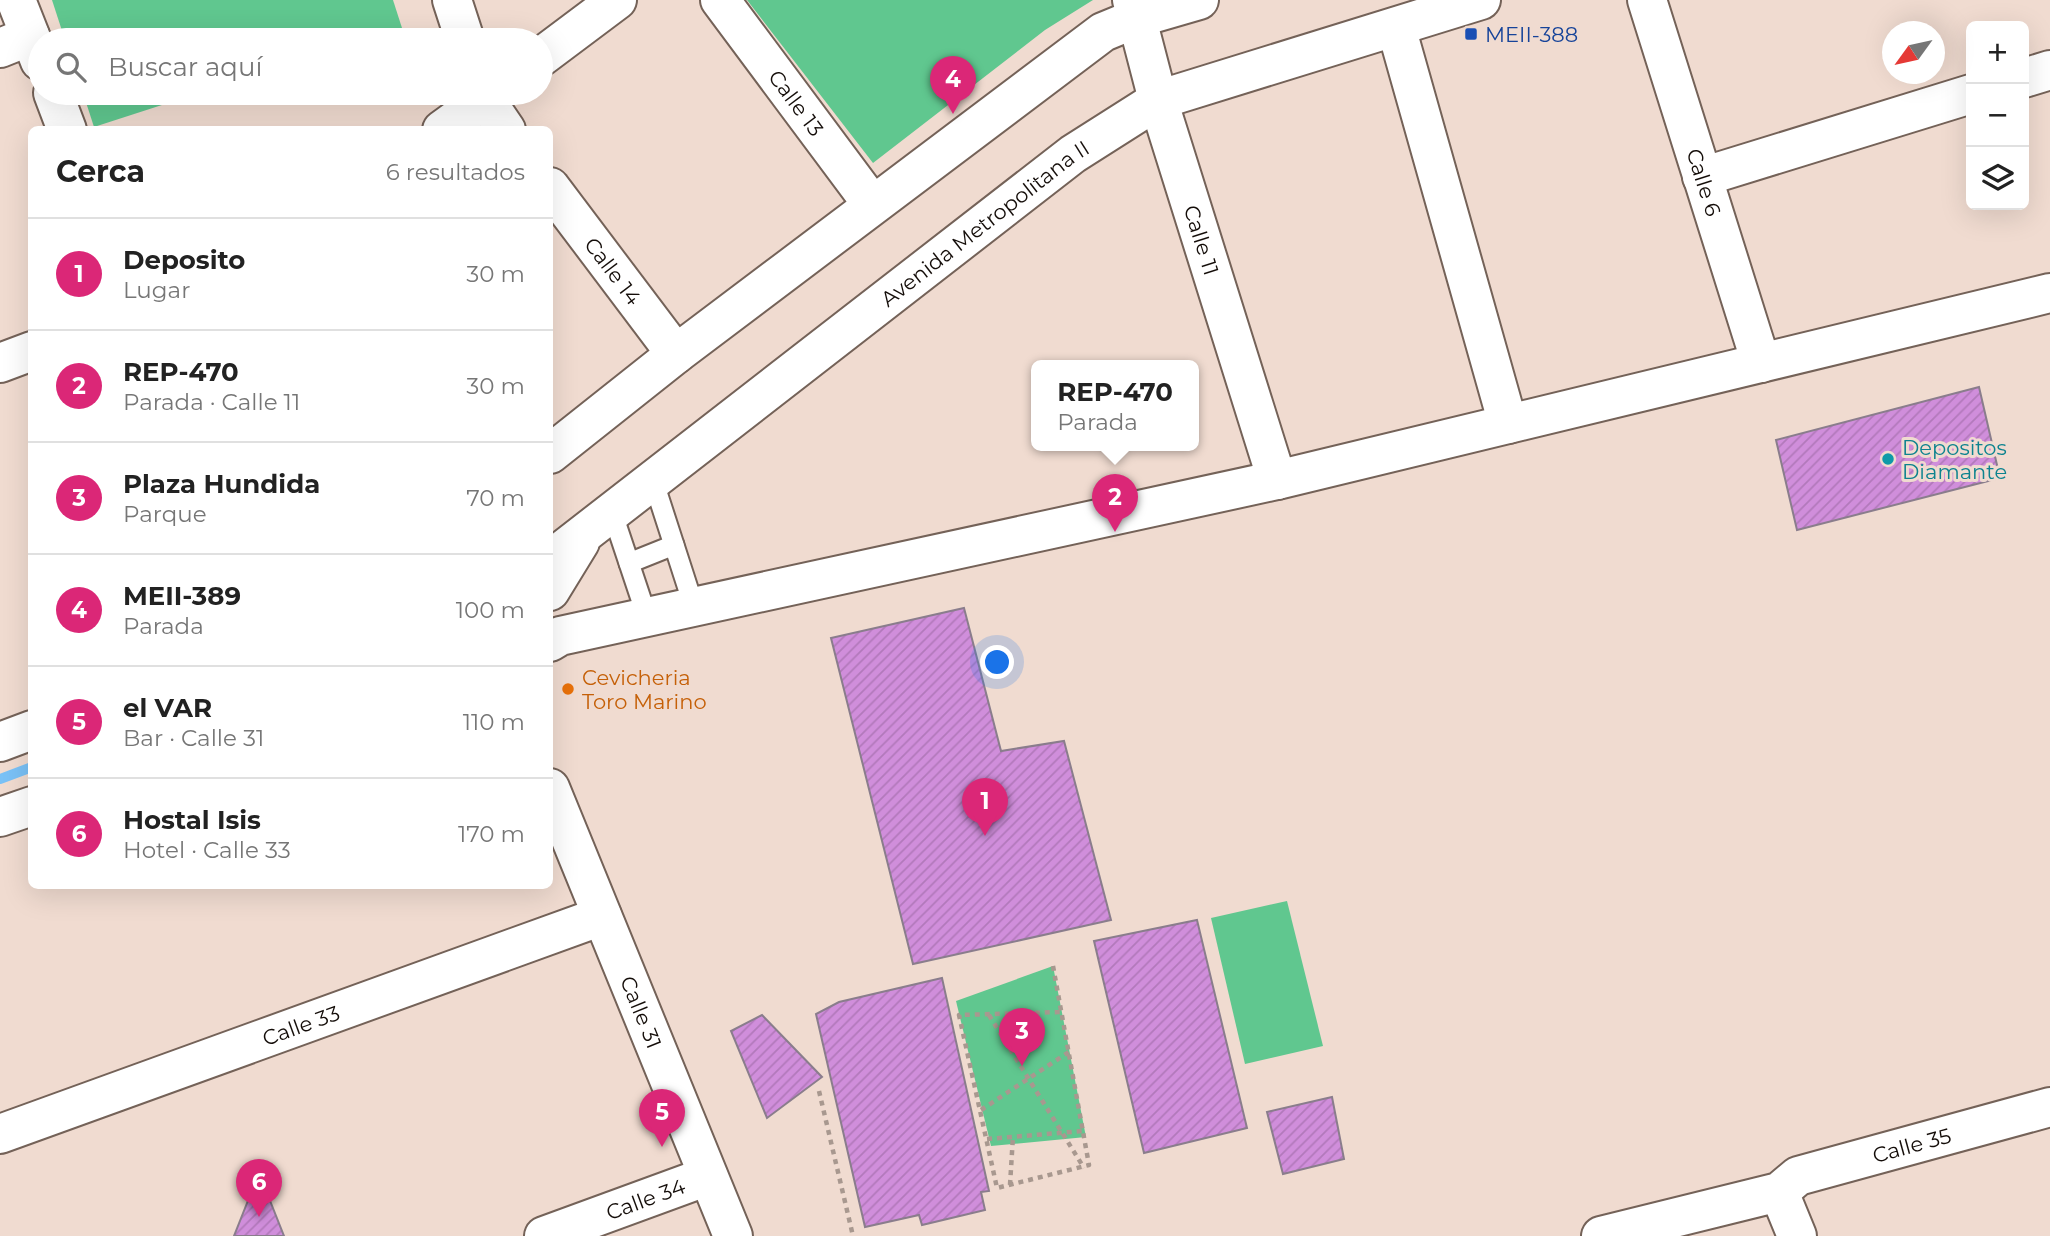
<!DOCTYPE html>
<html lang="es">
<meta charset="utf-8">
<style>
body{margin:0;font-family:Montserrat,sans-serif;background:#f2f2f2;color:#222}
.controls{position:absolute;right:21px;top:21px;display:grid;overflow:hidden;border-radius:10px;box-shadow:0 7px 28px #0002}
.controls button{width:63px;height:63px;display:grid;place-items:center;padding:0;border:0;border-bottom:2px solid #e0e0e0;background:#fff;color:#222;font:35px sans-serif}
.compass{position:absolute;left:1882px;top:21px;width:63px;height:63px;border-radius:50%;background:#fff;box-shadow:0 7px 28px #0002;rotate:237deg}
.you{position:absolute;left:998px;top:663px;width:24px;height:24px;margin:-18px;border:5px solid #fff;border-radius:50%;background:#1a73e8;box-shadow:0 0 0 10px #1a73e833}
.badge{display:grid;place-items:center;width:46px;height:46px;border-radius:50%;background:#db2777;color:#fff;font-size:23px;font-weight:700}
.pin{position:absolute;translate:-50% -58px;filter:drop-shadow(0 2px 4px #0008)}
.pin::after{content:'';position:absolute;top:37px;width:24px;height:21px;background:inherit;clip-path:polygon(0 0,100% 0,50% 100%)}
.popup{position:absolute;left:1031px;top:360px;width:168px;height:91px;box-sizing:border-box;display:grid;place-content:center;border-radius:10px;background:#fff;filter:drop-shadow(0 2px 5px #0005);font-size:23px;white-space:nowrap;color:#767676}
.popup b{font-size:26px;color:#222}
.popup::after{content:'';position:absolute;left:50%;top:100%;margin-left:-14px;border:14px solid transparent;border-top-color:#fff}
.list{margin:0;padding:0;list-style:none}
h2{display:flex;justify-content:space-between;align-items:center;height:91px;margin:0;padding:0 28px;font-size:30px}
h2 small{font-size:23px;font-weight:400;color:#767676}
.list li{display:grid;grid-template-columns:46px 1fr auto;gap:21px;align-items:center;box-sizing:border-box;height:112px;padding:0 28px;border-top:2px solid #e0e0e0}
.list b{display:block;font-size:26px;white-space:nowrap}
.list p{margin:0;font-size:23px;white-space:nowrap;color:#767676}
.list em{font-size:23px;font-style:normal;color:#767676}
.icon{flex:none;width:38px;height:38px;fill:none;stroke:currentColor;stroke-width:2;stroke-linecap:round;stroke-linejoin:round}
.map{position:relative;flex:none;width:2050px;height:1236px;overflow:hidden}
.search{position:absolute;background:#fff;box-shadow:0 7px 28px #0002;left:28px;top:28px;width:525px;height:77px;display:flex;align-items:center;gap:18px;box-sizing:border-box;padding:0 24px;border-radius:38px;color:#767676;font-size:26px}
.panel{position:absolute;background:#fff;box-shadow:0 7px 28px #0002;left:28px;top:126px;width:525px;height:763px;border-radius:10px}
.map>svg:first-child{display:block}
.green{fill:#60c78f}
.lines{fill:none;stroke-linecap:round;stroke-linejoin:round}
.stream{stroke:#7ac1f6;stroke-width:10}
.building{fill:url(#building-hatch);stroke:#8a7d8c;stroke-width:2}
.lane-casing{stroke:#746258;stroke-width:23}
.street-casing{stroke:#746258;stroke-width:42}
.secondary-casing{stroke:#746258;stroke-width:42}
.path{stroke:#a8988f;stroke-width:4.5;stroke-dasharray:5 5;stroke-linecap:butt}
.lane{stroke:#fff;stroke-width:19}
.street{stroke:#fff;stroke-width:38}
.secondary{stroke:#fff;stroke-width:38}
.transit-dot{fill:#1a4fb4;stroke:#f0dbd0;stroke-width:2.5}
.culture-dot{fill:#0f9aa8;stroke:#f0dbd0;stroke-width:2.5}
.food-dot{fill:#e8710a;stroke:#f0dbd0;stroke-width:2.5}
.labels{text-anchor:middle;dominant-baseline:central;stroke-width:6;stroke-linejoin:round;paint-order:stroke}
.transit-label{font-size:21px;fill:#164399;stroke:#f0dbd0;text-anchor:start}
.street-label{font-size:21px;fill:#140d09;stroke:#f0dbd0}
.culture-label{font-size:21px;fill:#0d838f;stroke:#f0dbd0;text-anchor:start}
.food-label{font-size:21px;fill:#c56008;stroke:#f0dbd0;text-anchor:start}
</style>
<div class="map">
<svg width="2050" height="1236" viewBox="0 0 2050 1236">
<defs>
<pattern id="building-hatch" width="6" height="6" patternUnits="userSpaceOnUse" patternTransform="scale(1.75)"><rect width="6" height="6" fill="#d08edb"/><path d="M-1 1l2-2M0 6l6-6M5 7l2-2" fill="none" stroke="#b279bb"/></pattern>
</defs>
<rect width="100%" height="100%" fill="#f0dbd0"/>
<g class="green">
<polygon points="52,0 393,0 402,28 363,40 65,40"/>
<polygon points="747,0 1093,0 1045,30 873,163"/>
<polygon points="83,93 199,93 94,127"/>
<polygon points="1287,901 1323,1046 1245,1064 1211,918"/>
<polygon points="1053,966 1086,1137 991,1146 956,1001"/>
</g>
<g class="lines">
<polyline class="stream" points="0,779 32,767"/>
</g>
<g class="building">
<polygon points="1979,387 2000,478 1797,530 1776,440"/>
<polygon points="964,608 1001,751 1064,741 1111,920 913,964 831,638"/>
<polygon points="1197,920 1247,1128 1144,1153 1094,941"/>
<polygon points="942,978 989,1191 981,1192 985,1210 922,1225 919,1215 865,1227 816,1014 839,1002"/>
<polygon points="762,1015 822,1077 767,1118 731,1031"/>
<polygon points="1332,1097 1344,1159 1283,1174 1267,1112"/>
<polygon points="265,1188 284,1236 234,1236 249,1198 247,1192"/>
</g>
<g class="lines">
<defs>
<g id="lane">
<polyline points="653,480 694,607"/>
<polyline points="612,512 647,617"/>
<polyline points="629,563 674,545"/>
</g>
<g id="street">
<polyline points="16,0 40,61"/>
<polyline points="452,0 465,40"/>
<path id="s1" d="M 720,0 L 872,204"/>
<path id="s2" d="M 1132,0 L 1158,100 L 1277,480"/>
<path id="s3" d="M 1647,0 L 1761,363"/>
<polyline points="1396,27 1508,424"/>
<polyline points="0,48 30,36"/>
<polyline points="541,57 617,0"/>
<polyline points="2024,78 2050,70"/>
<polyline points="53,93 67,130"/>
<polyline points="481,93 506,130"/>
<polyline points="442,130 493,93"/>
<polyline points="1702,177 1971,94"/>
<path id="s4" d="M 550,187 L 676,354"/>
<polyline points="0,363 32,351"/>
<polyline points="550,642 560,636 1277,480 2050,293"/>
<path id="s5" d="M 550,788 L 733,1236"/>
<path id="s6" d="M 0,1134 L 602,916"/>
<polyline points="1779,1192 1797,1236"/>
<path id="s7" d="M 544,1236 L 708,1176"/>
<path id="s8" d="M 1601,1236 L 1779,1192 L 1798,1176 L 2050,1107"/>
</g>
<g id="secondary">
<polyline points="550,454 676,354 1103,32 1137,18 1199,0"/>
<path id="s9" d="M 550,560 L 1073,154 L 1158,100 L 1481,0"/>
<polyline points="550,591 580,542"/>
<polyline points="0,742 32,730"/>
<polyline points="0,817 32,806"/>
</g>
</defs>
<use href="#lane" class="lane-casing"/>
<use href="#street" class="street-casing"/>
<use href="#secondary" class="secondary-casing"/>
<g class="path">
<polyline points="1053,966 1089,1165 997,1188 959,1015 1062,1012"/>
<polyline points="989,1015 1084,1168"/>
<polyline points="819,1091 853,1236"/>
<polyline points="981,1110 1069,1052"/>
<polyline points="987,1139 1083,1131"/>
<polyline points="1010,1185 1013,1136"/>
</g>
<use href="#lane" class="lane"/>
<use href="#street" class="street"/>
<use href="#secondary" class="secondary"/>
</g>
<rect class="transit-dot" x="1464" y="27" width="14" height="14" rx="3.5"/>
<circle class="culture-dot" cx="1888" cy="459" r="7"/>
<circle class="food-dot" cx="568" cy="689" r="7"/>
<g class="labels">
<g class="transit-label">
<text x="1485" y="34">MEII-388</text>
</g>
<g class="street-label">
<text stroke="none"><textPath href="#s1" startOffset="128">Calle 13</textPath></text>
<text stroke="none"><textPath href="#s3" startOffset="191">Calle 6</textPath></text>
<text stroke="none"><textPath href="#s9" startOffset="550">Avenida Metropolitana II</textPath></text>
<text stroke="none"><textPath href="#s2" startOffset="250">Calle 11</textPath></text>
<text stroke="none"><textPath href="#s4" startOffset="105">Calle 14</textPath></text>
<text stroke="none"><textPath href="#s5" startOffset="242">Calle 31</textPath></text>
<text stroke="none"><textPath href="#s6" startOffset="320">Calle 33</textPath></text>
<text stroke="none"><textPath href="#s8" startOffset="326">Calle 35</textPath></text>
<text stroke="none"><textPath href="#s7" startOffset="108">Calle 34</textPath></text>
</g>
<g class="culture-label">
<text x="1902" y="447">Depositos<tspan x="1902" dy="24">Diamante</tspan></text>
</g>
<g class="food-label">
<text x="582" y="677">Cevicheria<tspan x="582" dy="24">Toro Marino</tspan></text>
</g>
</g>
</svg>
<div class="controls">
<button>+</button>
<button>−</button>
<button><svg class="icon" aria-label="layers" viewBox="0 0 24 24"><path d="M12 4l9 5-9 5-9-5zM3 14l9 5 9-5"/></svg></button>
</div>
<svg class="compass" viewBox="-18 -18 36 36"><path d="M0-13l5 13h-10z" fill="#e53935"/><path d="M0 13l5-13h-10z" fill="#767676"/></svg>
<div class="you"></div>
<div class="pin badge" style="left:985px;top:836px">1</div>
<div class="pin badge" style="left:1115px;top:532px">2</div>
<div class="popup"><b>REP-470</b>Parada</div>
<div class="pin badge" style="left:1022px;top:1066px">3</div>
<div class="pin badge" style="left:953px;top:114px">4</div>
<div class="pin badge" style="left:662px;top:1147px">5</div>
<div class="pin badge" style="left:259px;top:1217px">6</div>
<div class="search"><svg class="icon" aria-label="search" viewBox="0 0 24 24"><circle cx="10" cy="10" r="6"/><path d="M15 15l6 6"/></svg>Buscar aquí</div>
<section class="panel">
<h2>Cerca<small>6 resultados</small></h2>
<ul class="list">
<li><span class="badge">1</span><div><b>Deposito</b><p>Lugar</p></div><em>30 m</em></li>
<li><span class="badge">2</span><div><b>REP-470</b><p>Parada · Calle 11</p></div><em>30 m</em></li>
<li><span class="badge">3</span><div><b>Plaza Hundida</b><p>Parque</p></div><em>70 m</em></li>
<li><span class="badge">4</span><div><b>MEII-389</b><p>Parada</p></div><em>100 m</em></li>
<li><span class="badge">5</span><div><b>el VAR</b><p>Bar · Calle 31</p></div><em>110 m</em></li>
<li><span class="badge">6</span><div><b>Hostal Isis</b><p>Hotel · Calle 33</p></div><em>170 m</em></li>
</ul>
</section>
</div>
